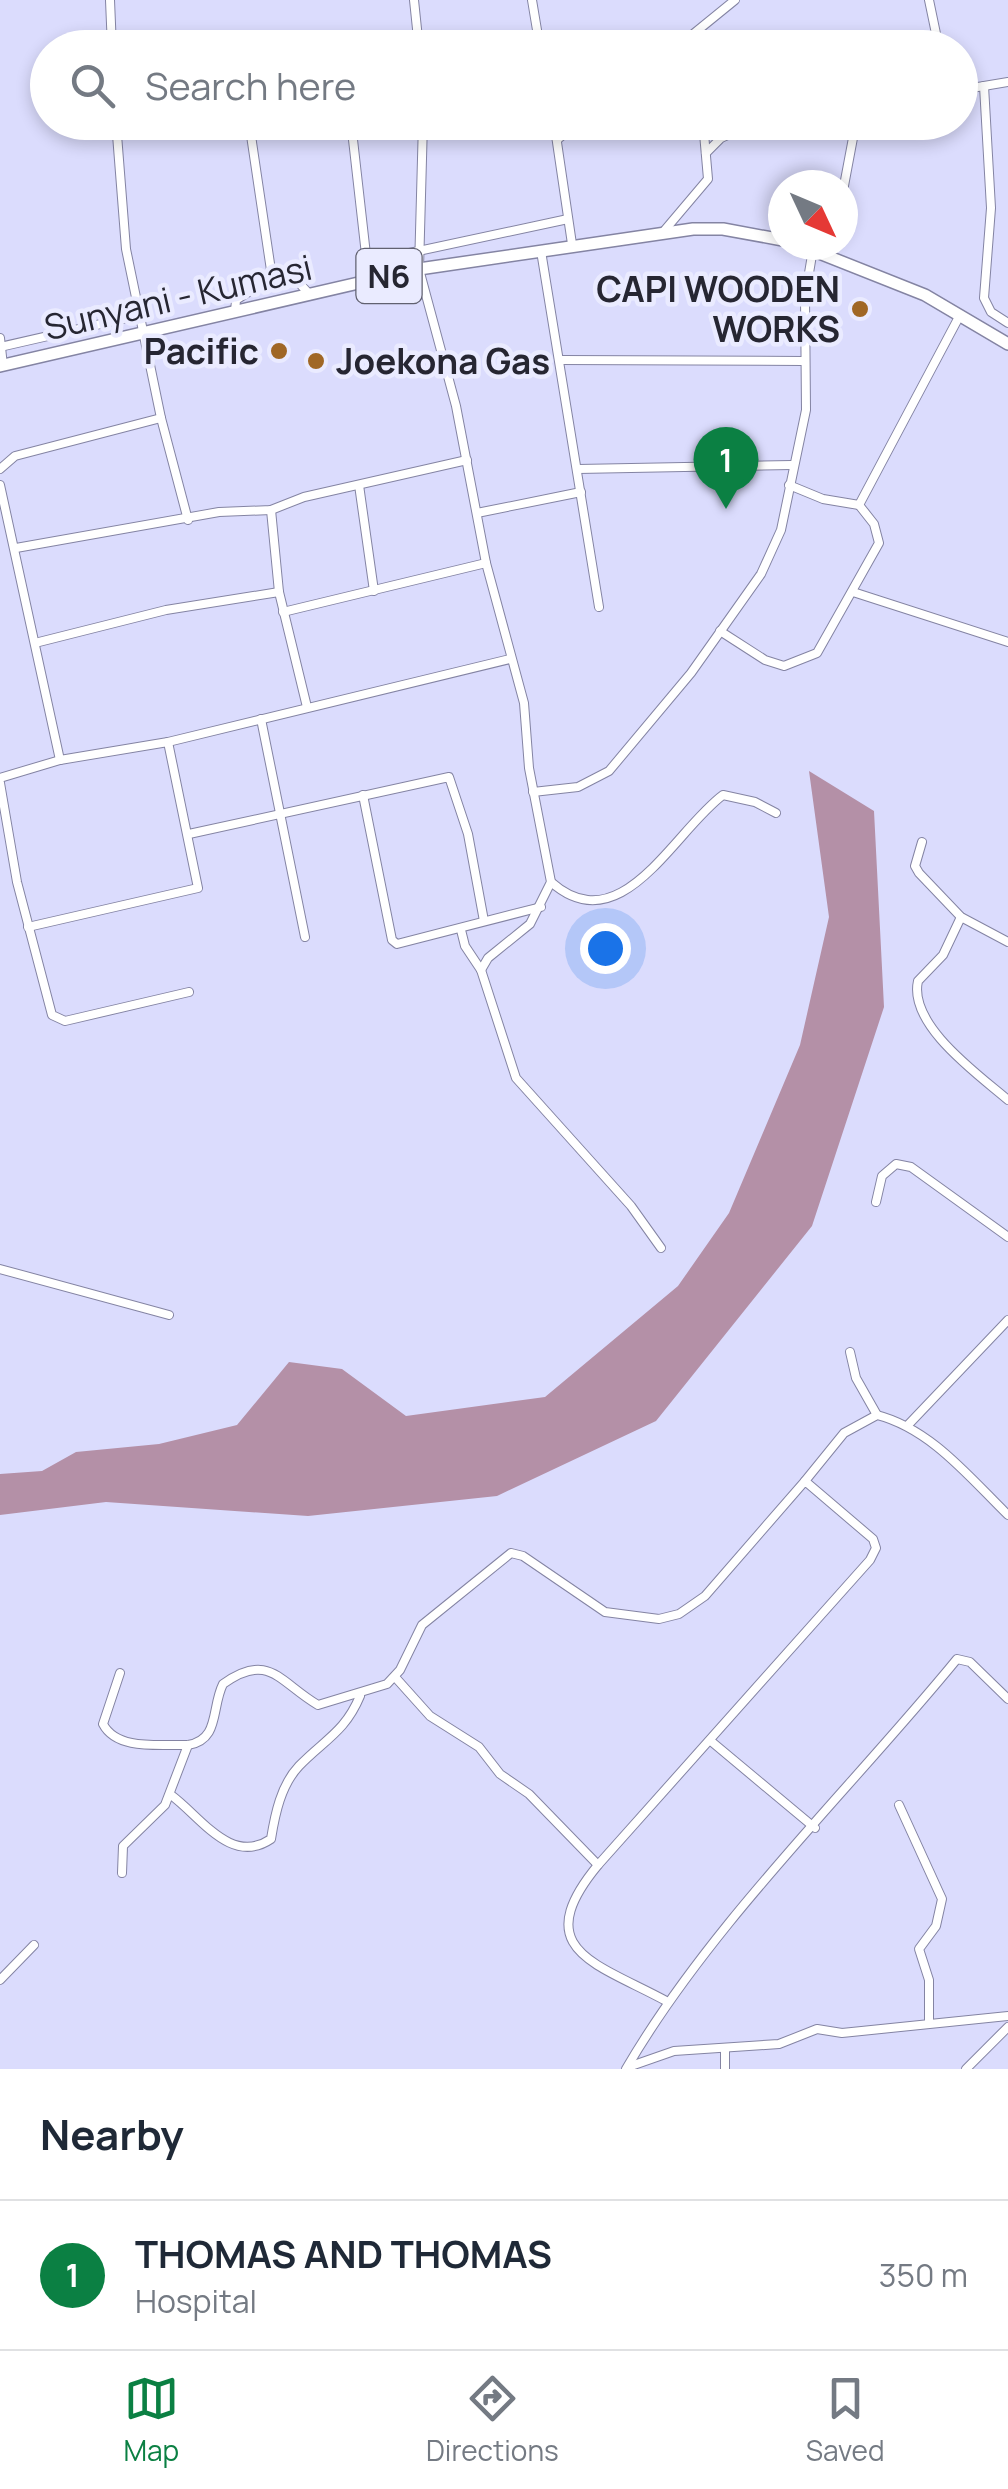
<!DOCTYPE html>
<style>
body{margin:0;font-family:Manrope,sans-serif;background:#f2f2f3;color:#1f2937}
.compass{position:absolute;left:768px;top:170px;width:90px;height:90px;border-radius:50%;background:#fff;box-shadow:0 5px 15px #0003;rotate:134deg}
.you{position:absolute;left:605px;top:948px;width:35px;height:35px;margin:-25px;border:8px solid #fff;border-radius:50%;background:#1a73e8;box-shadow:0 0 0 15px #1a73e833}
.badge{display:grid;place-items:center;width:65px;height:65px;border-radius:50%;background:#0b8043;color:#fff;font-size:32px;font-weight:700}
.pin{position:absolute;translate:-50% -82px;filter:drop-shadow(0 2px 5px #0008)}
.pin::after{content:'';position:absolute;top:52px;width:35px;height:30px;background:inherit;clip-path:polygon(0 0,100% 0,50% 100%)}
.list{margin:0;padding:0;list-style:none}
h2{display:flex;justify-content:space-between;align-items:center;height:130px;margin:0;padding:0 40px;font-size:42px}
h2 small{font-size:32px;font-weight:400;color:#747a83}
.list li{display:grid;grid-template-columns:65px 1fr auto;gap:30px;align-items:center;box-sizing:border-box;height:150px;padding:0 40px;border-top:2px solid #e0e1e3}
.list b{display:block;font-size:38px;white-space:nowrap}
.list p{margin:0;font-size:32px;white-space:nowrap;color:#747a83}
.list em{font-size:32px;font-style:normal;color:#747a83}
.icon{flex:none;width:55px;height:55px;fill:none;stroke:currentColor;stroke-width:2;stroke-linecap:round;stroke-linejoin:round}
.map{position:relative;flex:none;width:1008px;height:2069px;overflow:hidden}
.search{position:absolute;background:#fff;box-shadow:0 5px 15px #0003;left:30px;right:30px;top:30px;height:110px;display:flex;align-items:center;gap:25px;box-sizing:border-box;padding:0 35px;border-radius:55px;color:#747a83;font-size:38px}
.sheet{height:280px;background:#fff}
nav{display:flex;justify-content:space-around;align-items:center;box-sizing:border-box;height:140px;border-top:2px solid #e0e1e3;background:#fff;font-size:28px;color:#747a83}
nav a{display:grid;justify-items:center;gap:5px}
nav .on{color:#0b8043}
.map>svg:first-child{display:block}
.forest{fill:#b490a7}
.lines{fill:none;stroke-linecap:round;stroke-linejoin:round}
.street-casing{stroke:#8484a3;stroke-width:10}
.primary-casing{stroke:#8484a3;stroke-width:14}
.street{stroke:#fff;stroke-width:8}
.primary{stroke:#fff;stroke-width:11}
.poi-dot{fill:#a06725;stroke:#eaebff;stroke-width:4}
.labels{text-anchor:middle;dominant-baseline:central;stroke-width:9;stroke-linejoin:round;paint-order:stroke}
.shield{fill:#eaebff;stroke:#616170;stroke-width:2.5}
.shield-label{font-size:32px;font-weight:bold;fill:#262632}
.poi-label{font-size:35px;font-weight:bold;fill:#262632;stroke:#eaebff;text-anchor:end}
.street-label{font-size:35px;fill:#262632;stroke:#eaebff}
</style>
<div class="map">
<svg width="1008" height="2069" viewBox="0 0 1008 2069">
<rect width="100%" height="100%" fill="#dbdcfd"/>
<polygon class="forest" points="809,771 874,811 884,1007 812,1226 656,1421 497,1496 308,1516 106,1502 0,1515 0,1474 42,1471 76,1452 159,1444 237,1425 289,1362 342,1369 406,1416 545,1397 678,1286 729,1213 800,1045 829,917"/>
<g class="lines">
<defs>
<g id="street">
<polyline points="110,0 112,48"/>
<polyline points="414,0 419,48"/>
<polyline points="532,0 540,48"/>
<polyline points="929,0 939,48"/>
<polyline points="347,48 351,43 418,37"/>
<polyline points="676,48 735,0"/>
<polyline points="984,86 991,208 984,298 991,312 1008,323"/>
<polyline points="960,90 1008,82"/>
<polyline points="116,122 126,249 161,418 188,520"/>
<polyline points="249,122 272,277 293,276 310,295"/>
<polyline points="351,122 369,281"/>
<polyline points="423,122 419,269 456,406 486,563 524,703 529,768 551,882 530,924 488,958 481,970"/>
<polyline points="554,122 572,244"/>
<polyline points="557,140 578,122"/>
<polyline points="706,153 721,138 757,122"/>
<polyline points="843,191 856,122"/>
<polyline points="664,231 708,179 703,122"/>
<polyline points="541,251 599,607"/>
<polyline points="367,262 568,219"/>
<polyline points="235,312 236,300 272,277"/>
<polyline points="0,338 3,366"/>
<polyline points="0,347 140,315"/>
<polyline points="560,360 804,361"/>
<polyline points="0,469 15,456 161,418"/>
<polyline points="578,469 792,465"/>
<polyline points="0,485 60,760"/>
<polyline points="359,485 374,591"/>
<polyline points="789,485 823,499 859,505"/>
<polyline points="859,505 960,315"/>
<polyline points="271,510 279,592 307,707"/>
<polyline points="477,513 581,492"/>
<polyline points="16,548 219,512 271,510 304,497 467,460"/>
<polyline points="853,592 1008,642"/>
<polyline points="283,612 486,563"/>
<polyline points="720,631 765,660 784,666 817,653 879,543 874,524 859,505"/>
<polyline points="35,643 166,610 279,592"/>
<polyline points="261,719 305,937"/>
<polyline points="0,778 60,760 168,742 510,659"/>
<polyline points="0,783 17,882 52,1015 65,1021 189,992"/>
<polyline points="533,792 578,787 609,771 691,673 761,574 781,530 806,410 805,297 813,249"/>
<polyline points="363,795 392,940 397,944 541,907"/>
<polyline points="189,834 449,777 468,834 484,921"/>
<polyline points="922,842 915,866 919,873 961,917 1008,942"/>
<path d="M 551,882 C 621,944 674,831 723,795 L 755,802 L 776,813"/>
<path d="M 961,917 L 943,955 L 918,981 C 908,1025 979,1075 1008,1100"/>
<polyline points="28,927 198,888 168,742"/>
<polyline points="461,930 465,946 481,970 516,1078 631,1206 661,1248"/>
<polyline points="876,1202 882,1176 896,1164 911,1167 1008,1237"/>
<polyline points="0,1269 169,1315"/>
<polyline points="850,1352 856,1378 877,1415"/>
<polyline points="908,1425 1008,1320"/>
<path d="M 805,1481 L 844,1433 L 877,1415 C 931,1429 969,1477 1008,1515"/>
<path d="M 120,1673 L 103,1724 C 117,1751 160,1744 188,1745 C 220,1740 211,1708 223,1684 C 269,1651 279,1682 318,1705 L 387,1684 L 400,1670 L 422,1625 L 511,1553 L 523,1556 L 605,1612 L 659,1619 L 679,1614 L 705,1596 L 805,1481 L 873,1539 L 876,1548 L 870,1560 L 598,1865 C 527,1951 597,1963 668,2002"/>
<polyline points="395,1677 430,1716 479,1747 500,1774 529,1794 598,1865"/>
<polyline points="712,1742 815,1828"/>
<path d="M 171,1795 C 201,1817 231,1866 271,1839 C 275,1814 281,1785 299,1766 C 324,1740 345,1732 360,1696"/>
<polyline points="899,1805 942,1899 936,1926 919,1949 929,1980 929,2021"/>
<polyline points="122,1873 123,1846 165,1805 188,1745"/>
<polyline points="0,1980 34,1945"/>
<polyline points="631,2066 674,2051 779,2044 817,2029 842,2033 1008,2016"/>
<path d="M 626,2069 C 711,1923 849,1791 957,1659 L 970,1662 L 1008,1699"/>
<polyline points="725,2069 725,2049"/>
<polyline points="966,2069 1008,2027"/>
</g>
<g id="primary">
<polyline points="799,245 925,295 1008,344"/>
<polyline points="0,366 419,269 693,229 723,229 783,240"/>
</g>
</defs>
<use href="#street" class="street-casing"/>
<use href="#primary" class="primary-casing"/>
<use href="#street" class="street"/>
<use href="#primary" class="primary"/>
</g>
<g class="poi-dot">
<circle cx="860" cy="309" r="10"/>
<circle cx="279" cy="351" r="10"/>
<circle cx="316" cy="361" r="10"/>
</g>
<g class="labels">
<rect class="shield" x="356.5" y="249" width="65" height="54" rx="8"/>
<g class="shield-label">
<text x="389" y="276">N6</text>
</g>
<g class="poi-label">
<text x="840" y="289">CAPI WOODEN<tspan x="840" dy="40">WORKS</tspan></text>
<text x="259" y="351">Pacific</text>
<text x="336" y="361" text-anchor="start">Joekona Gas</text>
</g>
<g class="street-label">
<text transform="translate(178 297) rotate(-13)">Sunyani - Kumasi</text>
</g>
</g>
</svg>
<svg class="compass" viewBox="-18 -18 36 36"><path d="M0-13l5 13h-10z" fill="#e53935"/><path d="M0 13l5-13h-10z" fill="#747a83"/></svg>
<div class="you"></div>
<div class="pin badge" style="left:726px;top:509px">1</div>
<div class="search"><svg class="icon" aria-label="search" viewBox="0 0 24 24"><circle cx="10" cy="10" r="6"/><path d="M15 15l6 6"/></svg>Search here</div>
</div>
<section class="sheet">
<h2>Nearby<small></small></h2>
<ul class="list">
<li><span class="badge">1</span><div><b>THOMAS AND THOMAS</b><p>Hospital</p></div><em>350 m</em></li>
</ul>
</section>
<nav>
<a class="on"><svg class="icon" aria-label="map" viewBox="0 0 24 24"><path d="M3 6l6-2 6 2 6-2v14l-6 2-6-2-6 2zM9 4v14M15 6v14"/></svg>Map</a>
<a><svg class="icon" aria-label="directions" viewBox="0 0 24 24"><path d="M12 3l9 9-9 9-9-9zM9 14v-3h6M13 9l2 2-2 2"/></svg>Directions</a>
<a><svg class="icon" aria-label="saved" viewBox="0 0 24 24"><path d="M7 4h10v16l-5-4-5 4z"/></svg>Saved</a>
</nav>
